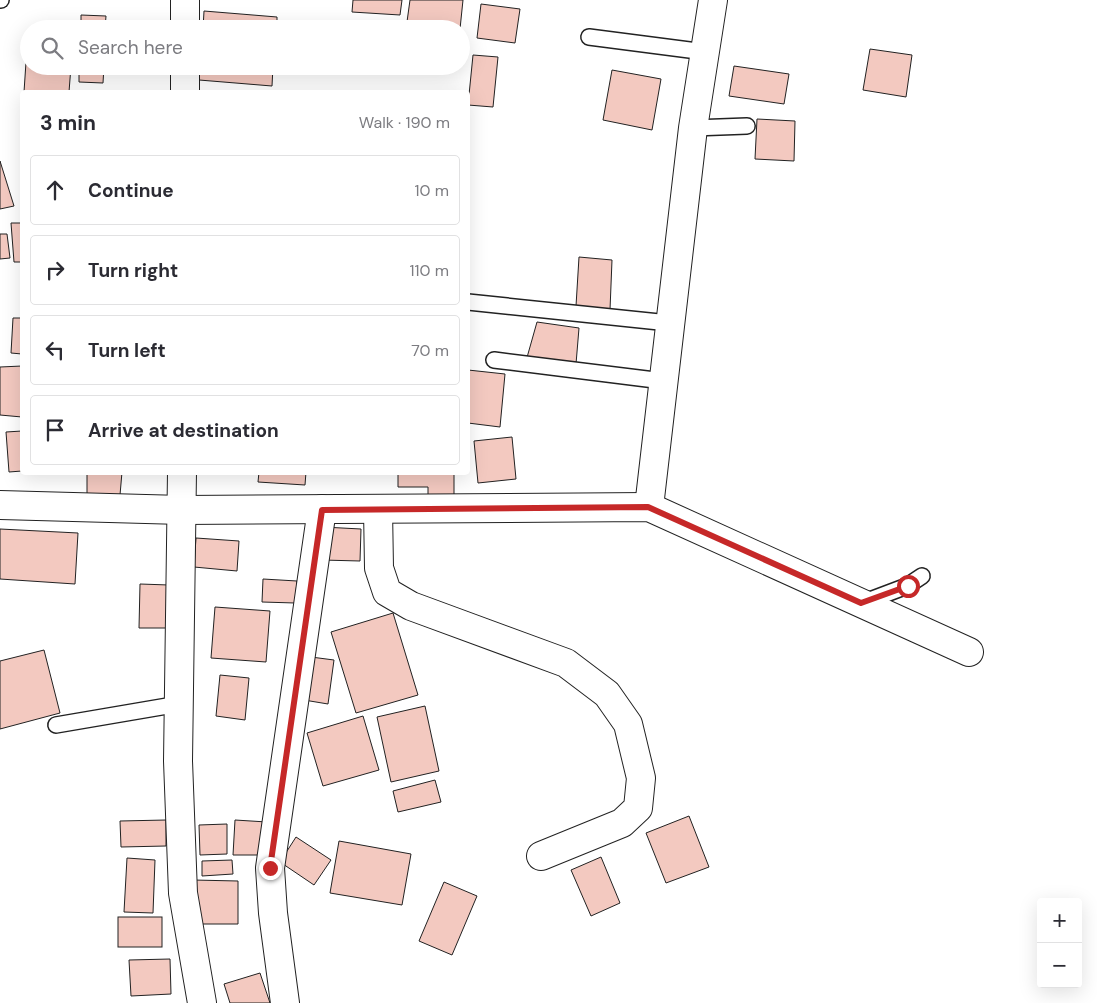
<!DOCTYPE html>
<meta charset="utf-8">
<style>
body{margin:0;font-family:"DM Sans",sans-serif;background:#f7f7f7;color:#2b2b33}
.controls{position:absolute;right:15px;bottom:15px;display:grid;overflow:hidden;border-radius:5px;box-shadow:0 5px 20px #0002}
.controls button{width:45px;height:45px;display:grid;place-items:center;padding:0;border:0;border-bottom:1px solid #e1e1e2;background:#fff;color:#2b2b33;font:25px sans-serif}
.stop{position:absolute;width:15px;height:15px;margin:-11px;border:4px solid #c62828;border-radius:50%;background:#fff}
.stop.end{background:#c62828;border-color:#fff;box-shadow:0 1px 5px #0008}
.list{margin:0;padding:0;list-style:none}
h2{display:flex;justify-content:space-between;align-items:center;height:65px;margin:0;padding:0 20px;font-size:21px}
h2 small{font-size:16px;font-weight:400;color:#7c7c81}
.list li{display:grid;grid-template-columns:32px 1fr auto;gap:15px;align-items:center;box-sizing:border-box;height:70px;margin:0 10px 10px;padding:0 10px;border:1px solid #e1e1e2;border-radius:5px}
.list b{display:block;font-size:19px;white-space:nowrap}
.list em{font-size:16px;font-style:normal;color:#7c7c81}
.icon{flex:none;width:28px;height:28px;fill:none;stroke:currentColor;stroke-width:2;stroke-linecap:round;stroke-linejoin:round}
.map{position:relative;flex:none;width:1097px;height:1003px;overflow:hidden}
.search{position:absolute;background:#fff;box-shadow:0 5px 20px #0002;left:20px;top:20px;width:450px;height:55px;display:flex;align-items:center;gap:12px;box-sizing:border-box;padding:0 18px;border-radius:28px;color:#7c7c81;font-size:19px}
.panel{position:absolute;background:#fff;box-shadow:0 5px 20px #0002;left:20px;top:90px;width:450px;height:385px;border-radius:5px}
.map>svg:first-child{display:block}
.building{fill:#f3c9c0;stroke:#222}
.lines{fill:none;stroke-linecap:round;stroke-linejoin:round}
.lane-casing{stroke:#222;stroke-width:18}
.street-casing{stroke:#222;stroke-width:30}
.lane{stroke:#fff;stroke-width:15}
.street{stroke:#fff;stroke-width:28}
.route{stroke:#c62828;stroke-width:6}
</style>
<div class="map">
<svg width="1097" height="1003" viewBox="0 0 1097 1003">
<rect width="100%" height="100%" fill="#fff"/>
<g class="building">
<polygon points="353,0 402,0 400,15 352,12"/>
<polygon points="410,0 463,0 460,29 406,29"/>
<polygon points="481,4 520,9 515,43 477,38"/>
<polygon points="204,11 277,17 277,29 203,29"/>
<polygon points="81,15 106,16 105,29 81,29"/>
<polygon points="27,47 29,47 29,66 71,66 69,92 24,92"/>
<polygon points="870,49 912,55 906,97 863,90"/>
<polygon points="473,55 498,57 493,107 468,105"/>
<polygon points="79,66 104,66 103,83 79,82"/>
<polygon points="200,66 273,66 272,86 199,80"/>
<polygon points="734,66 789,74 784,104 729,96"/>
<polygon points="612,70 661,79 652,130 603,120"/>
<polygon points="757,119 795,121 794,161 755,159"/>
<polygon points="0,161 14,206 0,209"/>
<polygon points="11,223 22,223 22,262 14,262"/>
<polygon points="0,234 7,234 10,258 0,259"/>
<polygon points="579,257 612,260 610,310 576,306"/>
<polygon points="13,318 22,318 22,354 11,353"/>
<polygon points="537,322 579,328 576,364 526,361"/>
<polygon points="22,366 22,417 0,415 0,367"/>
<polygon points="468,370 505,374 500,427 468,423"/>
<polygon points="22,431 22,471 9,472 6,432"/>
<polygon points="512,437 516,479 478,483 474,441"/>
<polygon points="87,472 122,472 120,495 87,495"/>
<polygon points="259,472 306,472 305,485 258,482"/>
<polygon points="398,472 454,472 454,502 428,502 428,487 398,487"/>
<polygon points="323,527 361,529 360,561 322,560"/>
<polygon points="0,529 78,533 75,584 0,579"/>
<polygon points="196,538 239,541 237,571 194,567"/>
<polygon points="263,579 297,581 295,603 262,602"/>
<polygon points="140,584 169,585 169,628 139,628"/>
<polygon points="215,607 270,611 266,662 211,658"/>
<polygon points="393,613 418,695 356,713 331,632"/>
<polygon points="44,650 60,713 0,729 0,661"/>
<polygon points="311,657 334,660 328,704 304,700"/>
<polygon points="220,675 249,678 245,720 216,716"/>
<polygon points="425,706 439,771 391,782 377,717"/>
<polygon points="363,716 379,770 323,786 307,733"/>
<polygon points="435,780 441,802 398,812 393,791"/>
<polygon points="689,816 709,867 666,883 646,833"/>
<polygon points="166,820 166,846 121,847 120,821"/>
<polygon points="235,820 267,822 265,855 233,855"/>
<polygon points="227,824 227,854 200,855 199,825"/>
<polygon points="296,837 331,860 314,885 280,862"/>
<polygon points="339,841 411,854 402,905 330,893"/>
<polygon points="601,857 620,903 591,916 571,870"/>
<polygon points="127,858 155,860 153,913 124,912"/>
<polygon points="232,860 233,874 202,876 202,861"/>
<polygon points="193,880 238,881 238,924 193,924"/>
<polygon points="444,882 477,896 452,955 419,941"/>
<rect x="118" y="917" width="44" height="30"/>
<polygon points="170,959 171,994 131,996 129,960"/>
<polygon points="260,973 270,1003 230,1003 224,984"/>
</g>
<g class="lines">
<defs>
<g id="lane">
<polyline points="0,0 1,0"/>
<polyline points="589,37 705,52"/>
<polyline points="693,128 747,126"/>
<polyline points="468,302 669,323"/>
<polyline points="494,360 663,381"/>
<polyline points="862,603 907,586 922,576"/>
<polyline points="56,725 179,704"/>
</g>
<g id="street">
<polyline points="185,29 185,0"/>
<polyline points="185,92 185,66"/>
<polyline points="182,472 178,761 183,893 202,1003"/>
<polyline points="0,505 182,510 649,507 969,652"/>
<polyline points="649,507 693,128 713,0"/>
<polyline points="378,509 379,568 387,592 411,606 566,663 607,694 628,724 641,778 638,808 622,823 541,856"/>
<polyline points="285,1003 273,913 270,868 322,509"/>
</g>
</defs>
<use href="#lane" class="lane-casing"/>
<use href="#street" class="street-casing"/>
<use href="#lane" class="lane"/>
<use href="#street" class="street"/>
</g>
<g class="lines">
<polyline class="route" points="270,868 322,510 648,507 861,603 908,586"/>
</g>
</svg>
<div class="controls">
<button>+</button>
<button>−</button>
</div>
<div class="stop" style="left:908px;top:586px"></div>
<div class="stop end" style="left:270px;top:868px"></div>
<div class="search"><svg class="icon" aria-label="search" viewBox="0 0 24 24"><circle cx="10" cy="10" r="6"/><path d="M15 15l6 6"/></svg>Search here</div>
<section class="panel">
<h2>3 min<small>Walk · 190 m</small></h2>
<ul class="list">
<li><svg class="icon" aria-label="ahead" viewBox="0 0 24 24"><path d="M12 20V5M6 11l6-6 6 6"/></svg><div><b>Continue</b></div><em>10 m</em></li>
<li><svg class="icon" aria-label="right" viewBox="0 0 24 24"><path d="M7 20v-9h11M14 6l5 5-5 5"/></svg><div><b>Turn right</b></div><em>110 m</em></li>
<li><svg class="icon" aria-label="left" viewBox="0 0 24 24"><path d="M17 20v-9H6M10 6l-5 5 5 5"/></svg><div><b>Turn left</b></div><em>70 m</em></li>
<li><svg class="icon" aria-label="arrive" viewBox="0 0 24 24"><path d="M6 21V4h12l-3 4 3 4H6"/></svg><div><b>Arrive at destination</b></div></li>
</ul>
</section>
</div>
